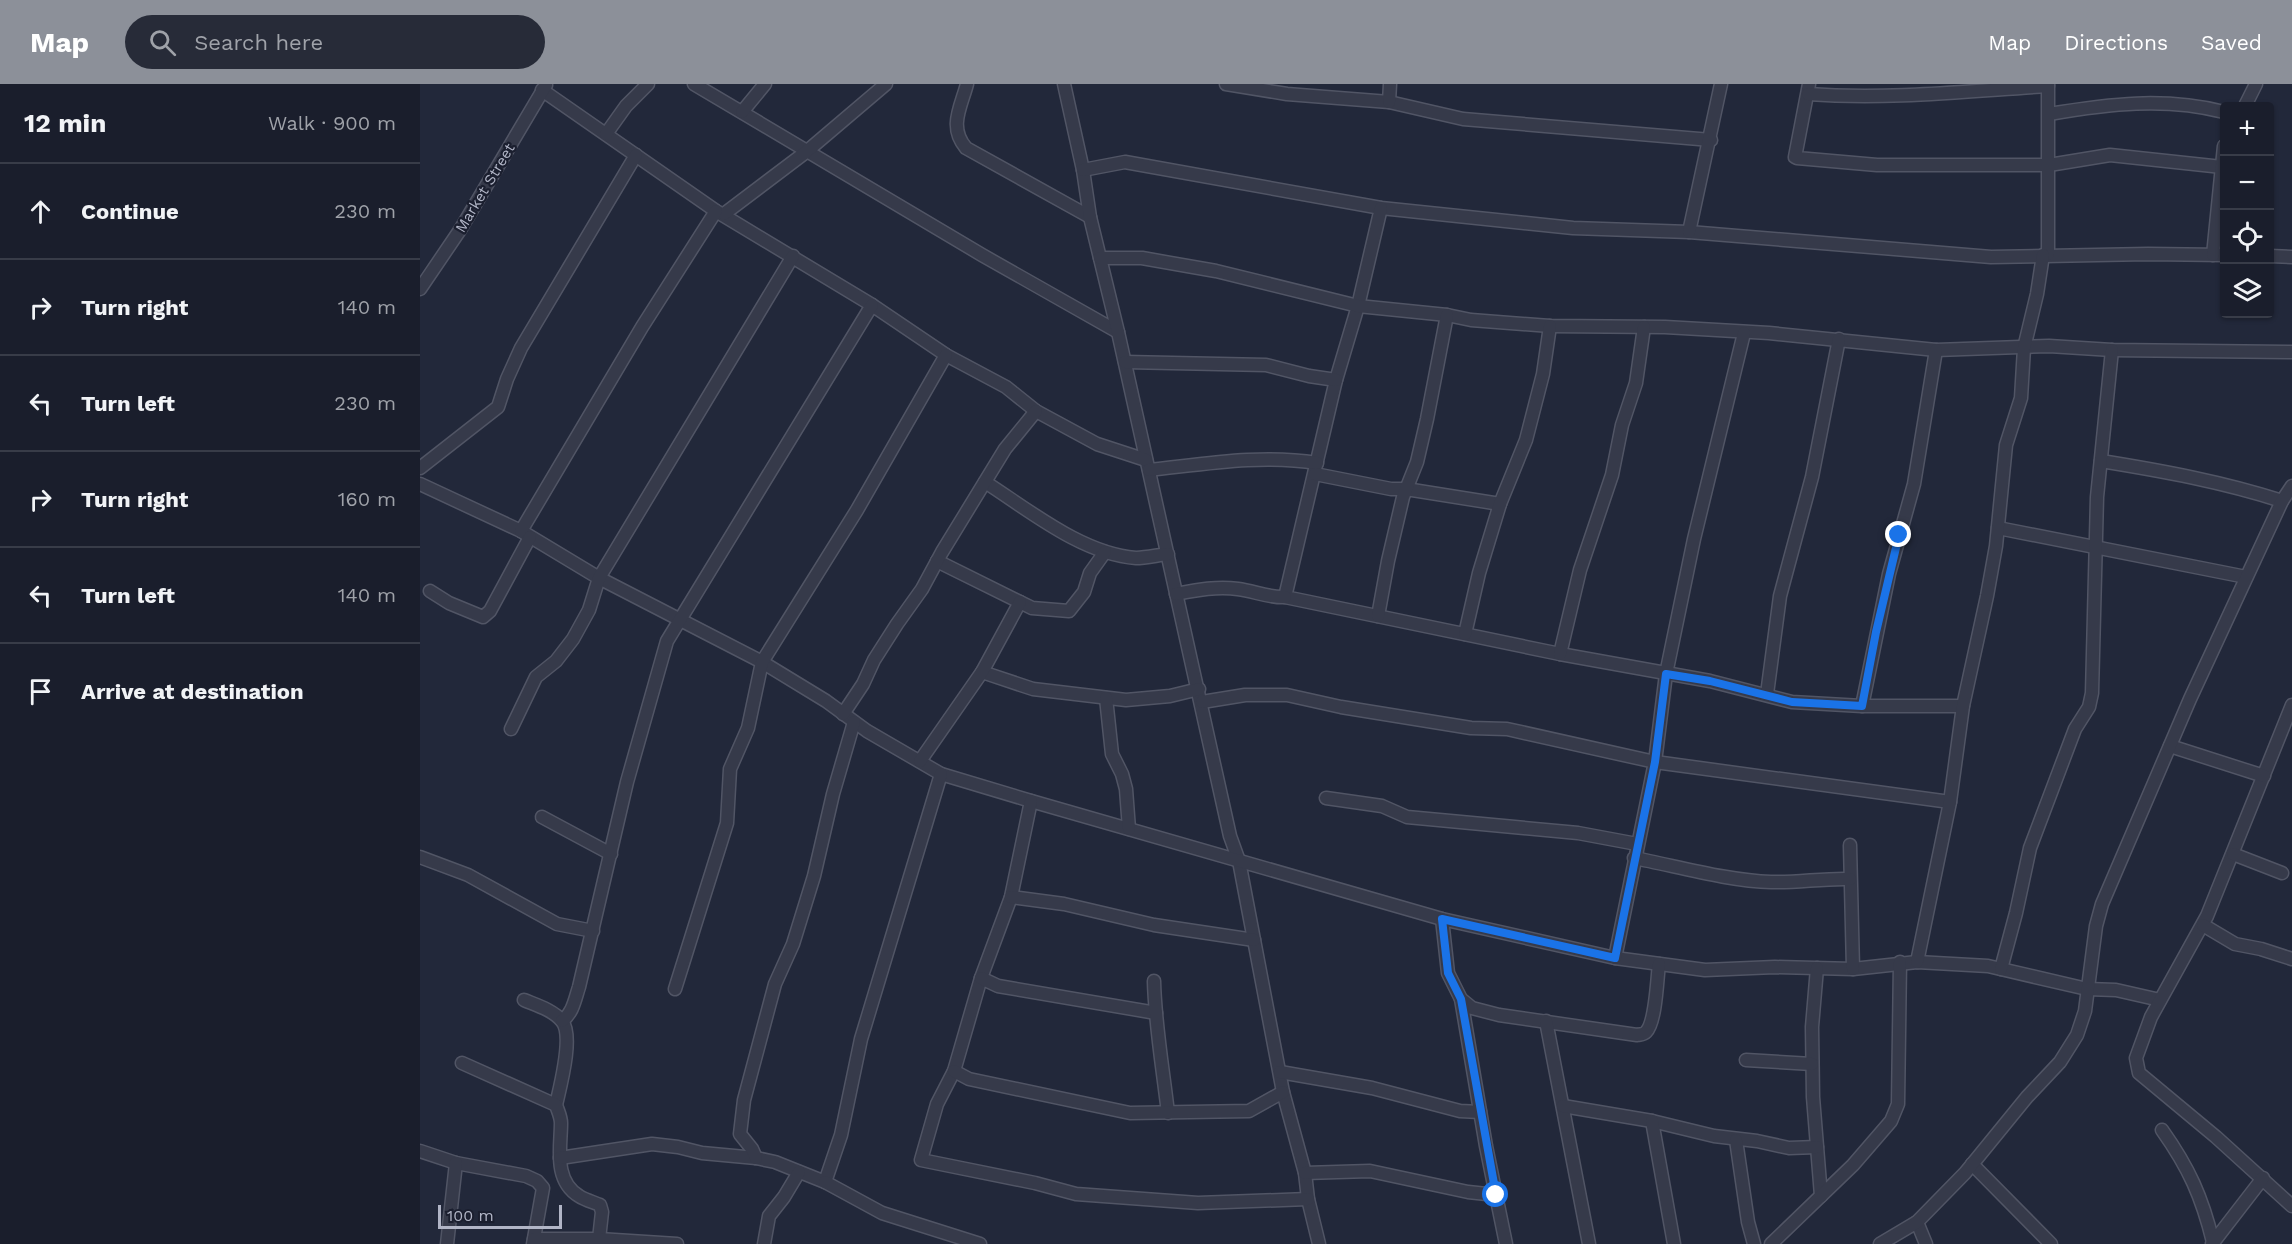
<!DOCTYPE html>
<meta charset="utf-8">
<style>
body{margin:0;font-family:"Work Sans",sans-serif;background:#272b38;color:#f1f3f6}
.controls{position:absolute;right:18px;top:18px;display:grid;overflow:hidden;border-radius:6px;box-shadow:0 2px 4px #0004}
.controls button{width:54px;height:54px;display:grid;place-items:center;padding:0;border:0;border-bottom:2px solid #383c48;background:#1a1e2c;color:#f1f3f6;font:30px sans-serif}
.scale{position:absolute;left:18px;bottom:15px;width:124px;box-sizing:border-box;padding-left:6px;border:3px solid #b1b5c6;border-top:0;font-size:16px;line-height:21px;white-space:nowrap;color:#b1b5c6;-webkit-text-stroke:4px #1b1f2f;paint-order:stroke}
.stop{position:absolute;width:18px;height:18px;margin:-14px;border:4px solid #1a73e8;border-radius:50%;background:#fff}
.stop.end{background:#1a73e8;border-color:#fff;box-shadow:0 2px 6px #0008}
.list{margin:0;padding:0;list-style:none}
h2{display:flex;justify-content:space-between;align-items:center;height:78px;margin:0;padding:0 24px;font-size:26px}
h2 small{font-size:20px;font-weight:400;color:#9fa2a9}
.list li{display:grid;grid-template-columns:39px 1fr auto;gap:18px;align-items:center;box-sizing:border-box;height:96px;padding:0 24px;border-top:2px solid #383c48}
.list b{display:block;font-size:22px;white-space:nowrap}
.list em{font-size:20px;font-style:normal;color:#9fa2a9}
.icon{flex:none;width:33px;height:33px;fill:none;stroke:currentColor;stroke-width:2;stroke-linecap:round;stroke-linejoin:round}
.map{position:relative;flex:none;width:1872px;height:1160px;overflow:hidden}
header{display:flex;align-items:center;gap:36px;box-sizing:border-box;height:84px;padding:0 30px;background:#8c9099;color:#fff}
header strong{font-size:28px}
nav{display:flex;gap:33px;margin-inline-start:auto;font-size:21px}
.search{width:420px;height:54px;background:#272b38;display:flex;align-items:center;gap:15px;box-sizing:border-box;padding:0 21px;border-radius:33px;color:#9fa2a9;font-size:22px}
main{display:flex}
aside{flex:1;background:#1a1e2c}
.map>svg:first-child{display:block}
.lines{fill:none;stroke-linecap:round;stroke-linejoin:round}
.minor-casing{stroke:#515565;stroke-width:15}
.minor{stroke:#363a4a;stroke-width:12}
.route{stroke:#1a73e8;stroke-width:8}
.labels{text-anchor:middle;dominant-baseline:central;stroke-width:4.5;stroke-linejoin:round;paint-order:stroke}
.street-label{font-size:15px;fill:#b1b5c6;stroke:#1b1f2f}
</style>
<header>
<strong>Map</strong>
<div class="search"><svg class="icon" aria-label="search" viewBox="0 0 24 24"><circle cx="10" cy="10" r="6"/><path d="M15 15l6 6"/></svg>Search here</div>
<nav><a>Map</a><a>Directions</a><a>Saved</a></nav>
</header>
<main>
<aside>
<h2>12 min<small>Walk · 900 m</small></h2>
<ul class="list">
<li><svg class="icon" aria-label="ahead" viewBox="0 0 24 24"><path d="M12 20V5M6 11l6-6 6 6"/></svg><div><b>Continue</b></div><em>230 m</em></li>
<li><svg class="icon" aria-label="right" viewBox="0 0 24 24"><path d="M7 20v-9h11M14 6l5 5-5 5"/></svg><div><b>Turn right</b></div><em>140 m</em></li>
<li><svg class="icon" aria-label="left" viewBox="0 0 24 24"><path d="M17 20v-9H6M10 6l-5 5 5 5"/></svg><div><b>Turn left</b></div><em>230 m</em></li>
<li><svg class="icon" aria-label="right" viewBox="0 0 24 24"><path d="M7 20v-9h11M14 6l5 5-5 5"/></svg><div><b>Turn right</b></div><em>160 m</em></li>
<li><svg class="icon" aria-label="left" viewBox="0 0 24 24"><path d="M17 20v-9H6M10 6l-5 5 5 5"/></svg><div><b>Turn left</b></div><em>140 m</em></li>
<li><svg class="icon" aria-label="arrive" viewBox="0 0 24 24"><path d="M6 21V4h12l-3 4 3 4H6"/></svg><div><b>Arrive at destination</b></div></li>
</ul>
</aside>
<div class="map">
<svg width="1872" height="1160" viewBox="0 0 1872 1160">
<rect width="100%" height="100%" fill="#22283a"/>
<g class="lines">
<defs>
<g id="minor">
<polyline points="274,0 562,171 698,248"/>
<path d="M 547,0 C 541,23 528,43 546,64 L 670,133"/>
<polyline points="644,0 663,86 670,133 698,248 810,752 819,777 863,1008 885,1089 888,1115 899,1160"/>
<polyline points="806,0 867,10 969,18 1043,35 1291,56"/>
<polyline points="1389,0 1375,73 1377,74 1457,81 1629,81 1690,71 1802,83"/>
<polyline points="122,6 296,127 452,221 526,271 586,303 616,327 677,360 726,376"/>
<path d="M 1388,10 C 1468,16 1548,7 1628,2"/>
<polyline points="969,18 970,0"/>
<polyline points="1825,22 1836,0"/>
<polyline points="322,28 345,0"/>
<path d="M 1629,30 C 1689,20 1744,13 1804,28"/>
<polyline points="186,50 206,22 228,0"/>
<polyline points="663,86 705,78 961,124 1153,144 1269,148 1571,173 1728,170 1804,171"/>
<polyline points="961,124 938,222 916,296 865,513 1140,570 1290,597 1372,618 1442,622 1543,622"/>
<polyline points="304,130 386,68 466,0"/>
<polyline points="1269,148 1301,0"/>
<polyline points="1628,170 1628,0"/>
<polyline points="1793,171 1804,62"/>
<polyline points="1850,172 1872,173"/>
<polyline points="680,174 722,174 796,187 938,222 1027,231 1051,236 1130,242 1245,243 1349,249 1516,266 1629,262 1692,266 1872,268"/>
<polyline points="0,205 40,146 126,1"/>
<polyline points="705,278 846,281 889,292 916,296"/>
<path d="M 1681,377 C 1743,387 1803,398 1862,417"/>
<polyline points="0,384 78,323 87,295 101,264 216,71"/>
<path d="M 729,386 C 785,380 841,370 897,379"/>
<polyline points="895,390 971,405 986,405 1080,420"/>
<path d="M 565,398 C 609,426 662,470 716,474 C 726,474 738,471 748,470"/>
<polyline points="0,400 101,447 179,494 342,578 406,617 447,647 521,690 611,717 1022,835 1195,874 1285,886 1355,883 1433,885 1497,878 1568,882 1667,905 1696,906 1740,916"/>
<polyline points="1578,444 1826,493"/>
<polyline points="101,447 222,243 296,127"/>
<polyline points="517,477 612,524 649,527 664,508 670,489 685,468"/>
<polyline points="10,507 29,519 63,533 70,527 110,453"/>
<path d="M 756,510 C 777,506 797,502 818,505 C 834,507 849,514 865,513"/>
<polyline points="958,532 968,477 983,413 997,378 1007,335 1027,231"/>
<polyline points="1045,550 1059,489 1080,420 1106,356 1123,290 1130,242"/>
<polyline points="1140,570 1160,486 1192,391 1202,341 1216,299 1224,243"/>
<polyline points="562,588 613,605 706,616 750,612 779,605"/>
<polyline points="1347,610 1360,512 1392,393 1419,255"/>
<polyline points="686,614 692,670 702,690 706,705 709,745"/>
<polyline points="782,618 825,611 867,611 921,623 1051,644 1087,645 1235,678 1530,718"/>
<polyline points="1872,621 1787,832 1731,933 1716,974 1719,989 1796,1053 1872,1122"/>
<polyline points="1442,622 1469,490 1494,400 1516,266"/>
<polyline points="423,630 443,600 454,576 477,540 502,505 522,468 585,365 616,327"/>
<polyline points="91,645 116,593 136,577 153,555 169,526 179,494 373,172"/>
<polyline points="1750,662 1844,692"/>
<polyline points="500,677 562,588 600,518"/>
<polyline points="906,714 962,722 987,733 1158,749 1217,760"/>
<polyline points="611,717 591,813 561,894 534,987 517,1020 501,1076 615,1099 656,1110 778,1119 888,1115"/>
<polyline points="122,733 191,770"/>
<polyline points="1430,761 1433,885"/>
<polyline points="1813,770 1862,789"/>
<polyline points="0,773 48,791 137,840 173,847"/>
<path d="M 1214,774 C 1256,782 1309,797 1351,798 C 1377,799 1403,794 1430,795"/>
<polyline points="591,813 644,820 734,841 834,856"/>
<path d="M 1022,835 L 1028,889 L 1041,915 L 1052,924 L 1079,931 L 1217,951 C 1221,950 1223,951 1226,948 C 1236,938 1237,895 1239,880"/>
<polyline points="1783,841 1815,860 1841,865 1872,875"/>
<polyline points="1195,874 1235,678 1246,590 1274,455 1324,249"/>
<polyline points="1497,878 1530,718 1543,622 1567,512 1576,462 1586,361 1601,314 1604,264 1617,210 1623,171"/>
<polyline points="1397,884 1392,943 1393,1013 1401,1112"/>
<polyline points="1581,885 1596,829 1610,764 1655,645 1669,623 1672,609 1677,413 1692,266"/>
<polyline points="561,894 578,902 736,929"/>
<path d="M 734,897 C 735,941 743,985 748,1029"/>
<polyline points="255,905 307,739 310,685 328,644 342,578 437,426 526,271"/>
<polyline points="1041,915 1066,1062 1086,1160"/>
<path d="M 104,916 C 116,921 133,926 142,937 C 154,952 140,1003 136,1021"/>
<path d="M 142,937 C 153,929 155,915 159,903 L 207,698 L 247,557 L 452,221"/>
<polyline points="1126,937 1169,1160"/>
<polyline points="1326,976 1392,980"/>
<path d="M 42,979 L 136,1021 C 138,1027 141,1033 141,1039 C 141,1063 133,1096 159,1112 C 165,1116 173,1118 180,1121 L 182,1128 L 179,1155"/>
<polyline points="534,987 549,995 710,1029 829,1027 863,1008"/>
<polyline points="860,988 952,1004 1040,1027 1060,1028"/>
<polyline points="1143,1022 1232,1037 1294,1052 1337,1057 1369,1064 1397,1063"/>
<polyline points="1232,1037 1254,1160"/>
<path d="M 1742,1046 C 1769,1084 1782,1113 1793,1158"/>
<polyline points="1316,1056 1328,1138 1334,1160"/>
<polyline points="0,1067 36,1079 106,1092 117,1097 123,1104 113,1160"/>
<polyline points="140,1074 232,1060 258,1063 282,1069 336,1074 355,1078 405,1098 421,1051 441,955 521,690"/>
<polyline points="336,1074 332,1065 320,1050 324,1016 355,900 373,860 394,792 413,710 434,638"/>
<polyline points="1552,1080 1631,1160"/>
<polyline points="885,1089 950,1087 1048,1108 1076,1111"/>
<polyline points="405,1098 462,1129 560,1160"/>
<polyline points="1497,1138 1506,1160"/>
<polyline points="114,1155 179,1155 257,1160"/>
<polyline points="27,1160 36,1079"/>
<polyline points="344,1160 349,1132 364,1113 379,1088"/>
<polyline points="1351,1160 1433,1081 1471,1037 1478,1020 1480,878"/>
<polyline points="1460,1160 1497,1138 1545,1089 1607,1013 1640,978 1657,951 1665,927 1676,842 1682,820 1770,615 1862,417 1872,402"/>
<polyline points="1792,1160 1843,1094"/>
</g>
</defs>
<use href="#minor" class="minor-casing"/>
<use href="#minor" class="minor"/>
</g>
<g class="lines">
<polyline class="route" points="1076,1111 1041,915 1028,889 1022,835 1195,874 1235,678 1246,590 1290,597 1372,618 1442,622 1456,548 1479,451"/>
</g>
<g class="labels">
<g class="street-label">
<text transform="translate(65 104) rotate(-59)">Market Street</text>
</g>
</g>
</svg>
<div class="controls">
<button>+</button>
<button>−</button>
<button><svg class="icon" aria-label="locate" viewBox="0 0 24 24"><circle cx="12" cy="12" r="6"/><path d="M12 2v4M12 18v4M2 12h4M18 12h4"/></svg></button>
<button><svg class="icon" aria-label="layers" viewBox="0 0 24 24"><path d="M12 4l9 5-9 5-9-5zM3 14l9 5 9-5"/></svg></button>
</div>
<div class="scale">100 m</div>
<div class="stop" style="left:1076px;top:1111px"></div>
<div class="stop end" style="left:1479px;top:451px"></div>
</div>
</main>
